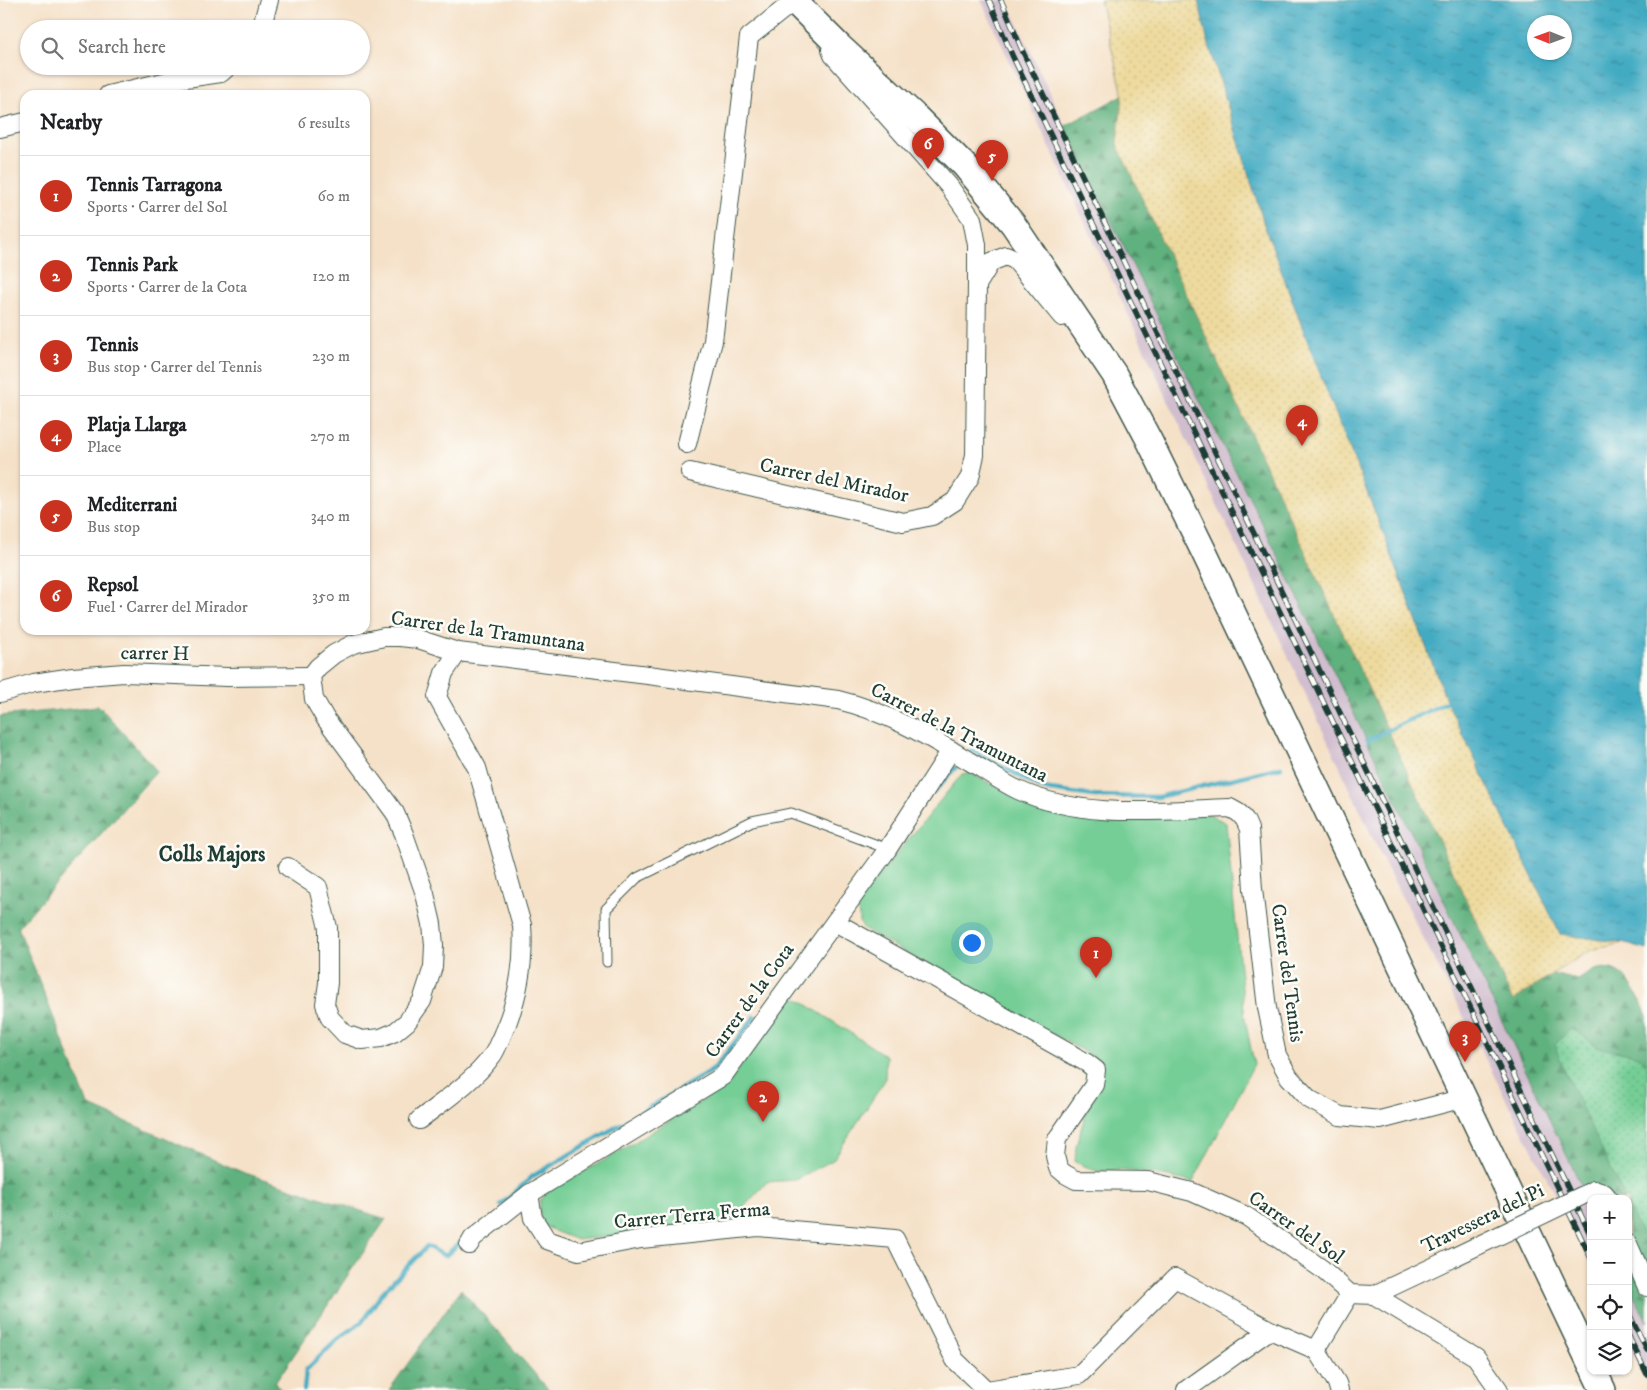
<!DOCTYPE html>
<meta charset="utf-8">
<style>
body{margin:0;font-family:"IM FELL DW Pica",serif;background:#f2f2f2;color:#202124}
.controls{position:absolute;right:15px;bottom:15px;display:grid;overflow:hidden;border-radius:10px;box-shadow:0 1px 4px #0004}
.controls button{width:45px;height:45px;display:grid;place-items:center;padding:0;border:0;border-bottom:1px solid #e0e0e0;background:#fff;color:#202124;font:25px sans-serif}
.compass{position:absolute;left:1527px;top:15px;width:45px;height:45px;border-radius:50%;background:#fff;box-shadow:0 1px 4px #0004;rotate:271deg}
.you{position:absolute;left:971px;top:942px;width:18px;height:18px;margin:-12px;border:4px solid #fff;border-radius:50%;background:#1a73e8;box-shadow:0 0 0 8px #1a73e833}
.badge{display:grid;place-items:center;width:32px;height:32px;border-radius:50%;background:#c8321e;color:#fff;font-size:16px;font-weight:700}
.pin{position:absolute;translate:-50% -41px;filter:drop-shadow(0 1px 2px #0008)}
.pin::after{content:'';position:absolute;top:26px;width:18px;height:15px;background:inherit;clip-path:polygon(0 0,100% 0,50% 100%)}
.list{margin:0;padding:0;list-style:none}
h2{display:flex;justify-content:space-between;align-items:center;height:65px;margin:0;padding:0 20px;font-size:21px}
h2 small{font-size:16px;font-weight:400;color:#757577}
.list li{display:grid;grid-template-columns:32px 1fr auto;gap:15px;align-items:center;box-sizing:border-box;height:80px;padding:0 20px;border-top:1px solid #e0e0e0}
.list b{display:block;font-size:19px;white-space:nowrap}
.list p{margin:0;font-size:16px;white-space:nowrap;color:#757577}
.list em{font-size:16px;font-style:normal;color:#757577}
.icon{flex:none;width:28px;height:28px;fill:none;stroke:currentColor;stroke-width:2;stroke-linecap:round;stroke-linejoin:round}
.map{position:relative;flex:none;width:1647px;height:1390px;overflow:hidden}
.search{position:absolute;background:#fff;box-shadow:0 1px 4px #0004;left:20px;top:20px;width:350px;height:55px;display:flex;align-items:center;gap:12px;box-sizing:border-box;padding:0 18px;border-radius:28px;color:#757577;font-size:19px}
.panel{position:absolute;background:#fff;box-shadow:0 1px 4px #0004;left:20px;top:90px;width:350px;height:545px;border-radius:15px}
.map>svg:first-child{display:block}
.railway{fill:#d0bdce}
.grass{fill:#74ce95;stroke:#4a8664}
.forest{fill:url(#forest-firs);stroke:#3f7759}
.sand{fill:url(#sand-dots);stroke:#868c69}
.park{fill:url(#park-dots);stroke:#4a8664}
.water{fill:url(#water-ripples);stroke:#30747b;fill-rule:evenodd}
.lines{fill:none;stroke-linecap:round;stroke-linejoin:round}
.stream{stroke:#42abc2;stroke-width:4.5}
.lane-casing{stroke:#3f564a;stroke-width:11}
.street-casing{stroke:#3f564a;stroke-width:20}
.secondary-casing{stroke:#3f564a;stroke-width:28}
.lane{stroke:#fff;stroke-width:9}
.street{stroke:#fff;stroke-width:18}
.secondary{stroke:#fff;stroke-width:25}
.rail-casing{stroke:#1f3d34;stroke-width:5.5}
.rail{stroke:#fdfcf7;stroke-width:4;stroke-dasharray:11;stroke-linecap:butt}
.street-bridge-casing{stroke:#3f564a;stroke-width:20;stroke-linecap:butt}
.street-bridge{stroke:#fff;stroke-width:18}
.labels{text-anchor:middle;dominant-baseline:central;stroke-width:5;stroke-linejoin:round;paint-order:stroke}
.street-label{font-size:20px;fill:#1f3d34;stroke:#fdfcf7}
.neighbourhood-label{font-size:21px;font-weight:bold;fill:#1f3d34;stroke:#fdfcf7}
</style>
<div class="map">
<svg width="1647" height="1390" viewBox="0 0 1647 1390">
<defs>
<pattern id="forest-firs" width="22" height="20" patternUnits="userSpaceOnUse" patternTransform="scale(1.25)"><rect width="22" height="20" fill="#5fb17e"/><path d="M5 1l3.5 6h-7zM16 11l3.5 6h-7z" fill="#4e9168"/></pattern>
<pattern id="sand-dots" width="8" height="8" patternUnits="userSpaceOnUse" patternTransform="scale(1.25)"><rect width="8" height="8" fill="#eeda9e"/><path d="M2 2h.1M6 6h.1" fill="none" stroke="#ccbc89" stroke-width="1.8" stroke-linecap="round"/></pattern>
<pattern id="park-dots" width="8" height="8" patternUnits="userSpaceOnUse" patternTransform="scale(1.25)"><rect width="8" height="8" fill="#74ce95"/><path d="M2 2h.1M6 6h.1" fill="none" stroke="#5fa87a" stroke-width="1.8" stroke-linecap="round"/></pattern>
<pattern id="water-ripples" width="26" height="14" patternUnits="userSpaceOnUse" patternTransform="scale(1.25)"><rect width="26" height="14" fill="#42abc2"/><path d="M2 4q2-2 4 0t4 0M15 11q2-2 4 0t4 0" fill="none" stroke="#378c9e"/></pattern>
</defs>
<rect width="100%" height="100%" fill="#fdfcf7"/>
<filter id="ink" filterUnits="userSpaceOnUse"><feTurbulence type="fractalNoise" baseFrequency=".02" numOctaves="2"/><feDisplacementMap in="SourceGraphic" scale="10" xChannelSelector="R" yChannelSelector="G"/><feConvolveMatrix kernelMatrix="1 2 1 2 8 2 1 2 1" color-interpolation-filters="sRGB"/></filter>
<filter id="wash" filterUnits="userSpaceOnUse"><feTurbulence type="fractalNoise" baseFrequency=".0096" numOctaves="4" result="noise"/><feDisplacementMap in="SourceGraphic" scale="20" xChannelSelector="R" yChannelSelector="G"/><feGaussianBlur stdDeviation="1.12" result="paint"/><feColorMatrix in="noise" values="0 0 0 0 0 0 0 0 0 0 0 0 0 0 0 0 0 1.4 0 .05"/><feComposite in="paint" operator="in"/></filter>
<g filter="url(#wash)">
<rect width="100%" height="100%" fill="#f5e1c8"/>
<g class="railway">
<polygon points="981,0 1007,0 1057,109 1167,336 1261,521 1591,1206 1591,1264 1387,868"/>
<polygon points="1628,1283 1647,1322 1647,1383 1628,1343"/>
</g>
<g class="grass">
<polygon points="969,773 1053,814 1209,814 1226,823 1245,1019 1254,1064 1193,1182 1153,1174 1119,1170 1096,1171 1075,1162 1076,1146 1101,1061 865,930 859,922 858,901 962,774"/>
<polygon points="789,993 886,1056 885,1080 833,1160 795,1180 767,1182 732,1220 577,1240 554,1231 545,1226 540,1217 540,1201 549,1190 607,1159 728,1085"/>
</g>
<g class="forest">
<path d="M 1123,95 L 1117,144 L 1513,1001 L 1552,974 L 1578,980 C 1583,977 1590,972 1595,970 C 1624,960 1639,996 1647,1016 L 1647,1322 L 1628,1283 L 1628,1199 L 1591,1199 L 1591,1206 L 1261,521 L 1167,336 L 1065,126 Z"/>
<polygon points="99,706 157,771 18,927 88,1105 242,1172 386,1219 275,1383 281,1390 0,1390 0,716"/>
<polygon points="461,1289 549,1390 389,1390"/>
</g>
<polygon class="sand" points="1100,0 1198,0 1207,38 1265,227 1313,356 1384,535 1447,702 1560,934 1623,943 1591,950 1552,974 1513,1001 1117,144 1123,95"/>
<polygon class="park" points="1571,1028 1600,1048 1639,1056 1647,1065 1647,1246 1628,1206 1628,1199 1625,1199 1561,1063 1555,1045"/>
<path class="water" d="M 1198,0 L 1647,0 L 1647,950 L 1623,943 L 1560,934 L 1447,702 L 1384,535 L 1313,356 L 1265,227 L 1207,38 ZM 1534,22 L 1564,22 L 1564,52 L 1534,52 Z"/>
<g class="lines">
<g class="stream">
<polyline points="1368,740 1447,702"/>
<polyline points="967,755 972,750 1043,789 1094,796 1158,797 1281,767"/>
<polyline points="934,792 962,760"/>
<polyline points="501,1205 533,1176 713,1070 755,1017"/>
<polyline points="304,1390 306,1370 337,1340 362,1322 383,1292 427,1246 445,1256 464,1239"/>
</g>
</g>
</g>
<g filter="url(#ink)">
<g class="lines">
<defs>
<polyline id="lane" points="607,962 606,909 637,878 752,821 791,813 888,849"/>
<g id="street">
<polyline points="261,29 269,0"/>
<polyline points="108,95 172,80 221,73 229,66"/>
<polyline points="0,128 25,122"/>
<polyline points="977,285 991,262 1006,256 1015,260 1062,317"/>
<polyline points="687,444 713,341 749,37 794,1"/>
<polyline points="690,472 903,522 932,516 955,501 970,477 975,455 977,285 977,245 972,219 949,186 833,55 831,50"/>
<polyline points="0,693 34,683 73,677 124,673 227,677 311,676"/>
<path d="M 288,867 L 318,887 L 328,928 L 328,983 L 325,1004 L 330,1018 L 345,1034 L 362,1040 L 381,1038 L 395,1032 L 407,1022 L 422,1001 L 433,967 L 434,945 L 432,924 L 425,894 L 404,834 L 395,813 L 325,718 L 314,699 L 311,676 L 318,667 L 334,654 L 353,644 L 384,637 L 400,637 L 418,639 L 458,652 L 648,675 L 838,700 C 885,711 928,736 969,761 C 985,770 1001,782 1018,790 C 1083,820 1161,810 1230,808 L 1239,813 L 1245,820 L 1249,829 L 1253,889 L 1267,1008 L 1277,1055 L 1289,1077 L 1309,1099 L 1340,1116 L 1380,1120 L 1464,1098"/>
<polyline points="835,922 1087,1063 1096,1070 1094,1085 1057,1139 1055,1156 1058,1168 1065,1174 1076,1180 1148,1181 1192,1192 1246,1216 1322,1269 1350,1294 1374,1295 1476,1357 1499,1390"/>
<path d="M 419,1120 C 442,1102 474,1081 491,1057 C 495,1053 497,1046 500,1040 C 517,1004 525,965 522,925 L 477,768 L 437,697 L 444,673 L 458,652"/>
<polyline points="1594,1190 1604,1193 1609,1199"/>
<polyline points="529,1194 533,1218 547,1240 579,1251 641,1239 758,1227 895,1239 955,1360 986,1390"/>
<polyline points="1628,1244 1647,1287"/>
<polyline points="469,1245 473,1238 529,1194 723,1076 887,850 951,750"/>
<polyline points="1374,1295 1450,1259"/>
<polyline points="1316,1350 1350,1294"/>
<polyline points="1316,1350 1337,1383 1339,1390"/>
<polyline points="987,1390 1079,1375 1175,1278 1270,1330 1316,1350"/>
<polyline points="1186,1390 1270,1330"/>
</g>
<g id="secondary">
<polyline points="793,0 839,46 915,116 965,166 1013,224 1114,374 1149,440 1203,550 1591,1365"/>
<polyline points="1594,1371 1603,1390"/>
</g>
</defs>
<use href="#lane" class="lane-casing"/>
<use href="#street" class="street-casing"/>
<use href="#secondary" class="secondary-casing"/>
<use href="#lane" class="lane"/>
<use href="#street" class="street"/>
<use href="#secondary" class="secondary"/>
<defs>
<g id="rail">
<polyline points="989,0 1012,55 1591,1258"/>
<polyline points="1001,0 1023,52 1591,1236"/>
<polyline points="1628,1312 1647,1350"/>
<polyline points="1628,1335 1647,1374"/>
</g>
</defs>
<use href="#rail" class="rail-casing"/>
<use href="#rail" class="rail"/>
<defs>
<polyline id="street-bridge" points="1450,1259 1594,1190"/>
</defs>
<use href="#street-bridge" class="street-bridge-casing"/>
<use href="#street-bridge" class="street-bridge"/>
</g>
</g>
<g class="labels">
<g class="street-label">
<text transform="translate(834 481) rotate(12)">Carrer del Mirador</text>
<text transform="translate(488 632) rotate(8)">Carrer de la Tramuntana</text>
<text transform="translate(155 654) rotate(1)">carrer H</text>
<text transform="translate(959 733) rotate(27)">Carrer de la Tramuntana</text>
<text transform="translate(1287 973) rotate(82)">Carrer del Tennis</text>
<text transform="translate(750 1001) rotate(-54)">Carrer de la Cota</text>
<text transform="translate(692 1216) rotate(-5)">Carrer Terra Ferma</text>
<text transform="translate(1483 1219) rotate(-26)">Travessera del Pi</text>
<text transform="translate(1296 1228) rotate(35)">Carrer del Sol</text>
</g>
<g class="neighbourhood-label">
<text x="212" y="855">Colls Majors</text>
</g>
</g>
</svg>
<div class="controls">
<button>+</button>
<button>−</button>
<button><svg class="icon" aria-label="locate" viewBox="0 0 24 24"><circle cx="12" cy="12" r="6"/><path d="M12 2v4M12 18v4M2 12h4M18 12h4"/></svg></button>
<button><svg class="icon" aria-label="layers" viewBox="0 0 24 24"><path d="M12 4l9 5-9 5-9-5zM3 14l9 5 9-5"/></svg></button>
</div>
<svg class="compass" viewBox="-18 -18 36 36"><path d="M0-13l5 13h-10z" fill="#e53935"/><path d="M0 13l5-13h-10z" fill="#757577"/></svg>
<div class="you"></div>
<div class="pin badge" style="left:1096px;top:978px">1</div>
<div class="pin badge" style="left:763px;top:1122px">2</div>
<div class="pin badge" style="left:1465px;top:1062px">3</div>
<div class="pin badge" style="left:1302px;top:446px">4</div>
<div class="pin badge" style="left:992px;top:181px">5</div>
<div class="pin badge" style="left:928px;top:169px">6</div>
<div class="search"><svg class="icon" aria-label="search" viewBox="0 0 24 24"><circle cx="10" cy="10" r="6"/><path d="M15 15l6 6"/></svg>Search here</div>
<section class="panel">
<h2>Nearby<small>6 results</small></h2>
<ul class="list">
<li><span class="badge">1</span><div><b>Tennis Tarragona</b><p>Sports · Carrer del Sol</p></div><em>60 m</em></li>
<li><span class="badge">2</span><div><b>Tennis Park</b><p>Sports · Carrer de la Cota</p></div><em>120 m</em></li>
<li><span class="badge">3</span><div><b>Tennis</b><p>Bus stop · Carrer del Tennis</p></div><em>230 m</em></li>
<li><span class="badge">4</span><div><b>Platja Llarga</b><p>Place</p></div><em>270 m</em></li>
<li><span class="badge">5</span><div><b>Mediterrani</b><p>Bus stop</p></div><em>340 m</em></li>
<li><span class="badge">6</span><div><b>Repsol</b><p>Fuel · Carrer del Mirador</p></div><em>350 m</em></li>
</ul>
</section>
</div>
